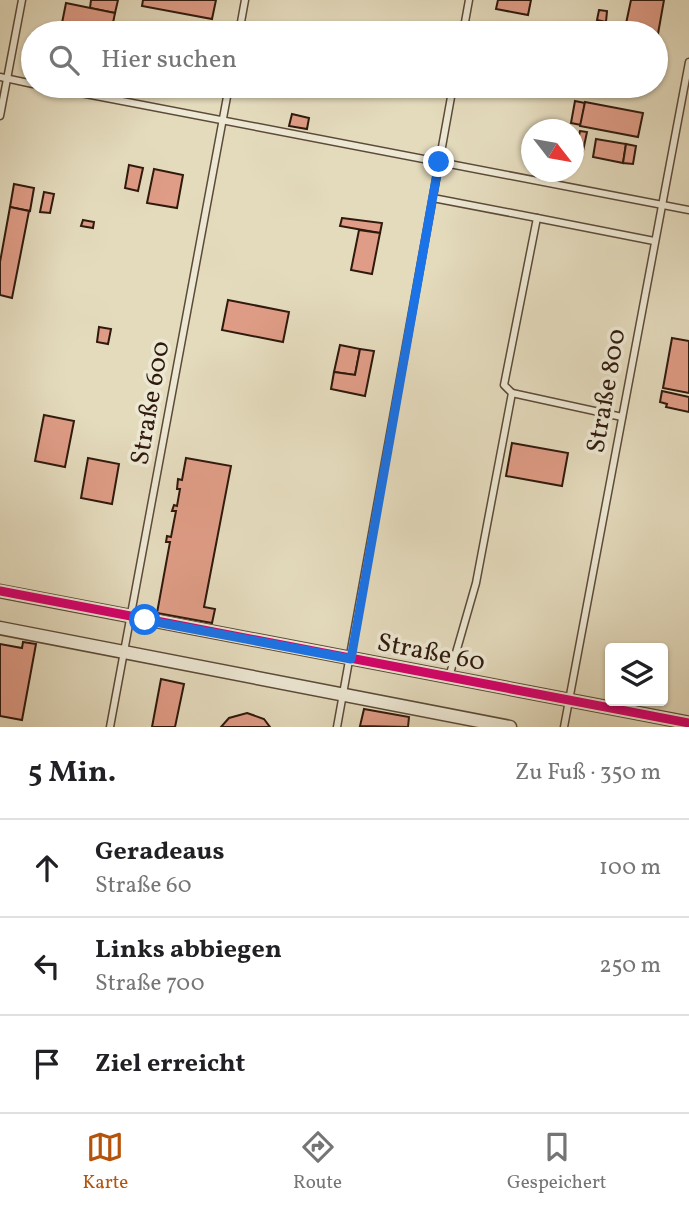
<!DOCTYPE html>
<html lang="de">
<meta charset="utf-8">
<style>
body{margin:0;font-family:Vollkorn,serif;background:#f2f2f2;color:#202124}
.controls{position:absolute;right:21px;bottom:21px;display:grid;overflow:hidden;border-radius:7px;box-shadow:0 2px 5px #0004}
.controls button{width:63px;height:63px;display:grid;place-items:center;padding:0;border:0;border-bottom:2px solid #e0e0e0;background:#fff;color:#202124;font:35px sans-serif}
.compass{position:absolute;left:521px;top:119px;width:63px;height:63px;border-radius:50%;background:#fff;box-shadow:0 2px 5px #0004;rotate:121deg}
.stop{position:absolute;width:21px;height:21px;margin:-16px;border:5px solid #1a73e8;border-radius:50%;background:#fff}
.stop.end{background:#1a73e8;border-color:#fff;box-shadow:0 2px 7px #0008}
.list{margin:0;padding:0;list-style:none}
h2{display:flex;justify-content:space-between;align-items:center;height:91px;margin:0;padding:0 28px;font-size:30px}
h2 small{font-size:23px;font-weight:400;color:#757577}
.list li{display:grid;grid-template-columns:46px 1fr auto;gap:21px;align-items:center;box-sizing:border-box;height:98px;padding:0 28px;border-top:2px solid #e0e0e0}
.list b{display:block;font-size:26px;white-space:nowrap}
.list p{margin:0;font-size:23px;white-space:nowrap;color:#757577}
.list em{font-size:23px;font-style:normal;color:#757577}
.icon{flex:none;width:38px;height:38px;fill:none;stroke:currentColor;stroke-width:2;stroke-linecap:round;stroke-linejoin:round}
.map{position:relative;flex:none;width:689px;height:727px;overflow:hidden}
.search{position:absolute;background:#fff;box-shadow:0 2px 5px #0004;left:21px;right:21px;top:21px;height:77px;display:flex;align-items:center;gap:18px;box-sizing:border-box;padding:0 24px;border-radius:38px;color:#757577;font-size:26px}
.sheet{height:385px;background:#fff}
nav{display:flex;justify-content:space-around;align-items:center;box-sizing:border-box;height:98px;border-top:2px solid #e0e0e0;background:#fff;font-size:19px;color:#757577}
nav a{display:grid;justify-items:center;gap:4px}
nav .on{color:#b45309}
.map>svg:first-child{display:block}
.building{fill:#df9c86;stroke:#2f190d;stroke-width:2}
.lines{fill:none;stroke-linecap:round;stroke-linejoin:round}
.service-casing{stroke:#5c4a39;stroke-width:9}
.minor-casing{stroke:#5c4a39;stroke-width:15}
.service{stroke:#ede8d4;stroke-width:6}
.minor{stroke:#ede8d4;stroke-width:12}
.cycleway-casing{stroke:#ede8d4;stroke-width:13}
.cycleway{stroke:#d6006c;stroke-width:9}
.route{stroke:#1a73e8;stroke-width:9}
.labels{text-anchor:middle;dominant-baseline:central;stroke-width:7;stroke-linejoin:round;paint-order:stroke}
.street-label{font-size:26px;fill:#2f190d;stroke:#ede8d4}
</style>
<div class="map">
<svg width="689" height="727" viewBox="0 0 689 727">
<rect width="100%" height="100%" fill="#e4dbbd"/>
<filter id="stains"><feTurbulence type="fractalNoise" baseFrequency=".00286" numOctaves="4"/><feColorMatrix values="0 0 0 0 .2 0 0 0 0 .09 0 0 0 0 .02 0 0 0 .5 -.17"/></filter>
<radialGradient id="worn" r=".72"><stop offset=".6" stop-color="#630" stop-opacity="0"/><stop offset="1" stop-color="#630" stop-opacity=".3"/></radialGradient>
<g class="building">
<polygon points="91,0 118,0 115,13 90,8"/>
<polygon points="143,0 216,0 212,19 142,6"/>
<polygon points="498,0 531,0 528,15 496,9"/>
<polygon points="631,0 664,0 656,45 656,33 624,33"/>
<polygon points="66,3 115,13 111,33 60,33"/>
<polygon points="599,10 607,11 606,22 597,20"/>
<polygon points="606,86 646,86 644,94"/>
<polygon points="575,101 585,103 581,125 571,123"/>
<polygon points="585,102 643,113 638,137 580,126"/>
<polygon points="292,114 309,118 307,129 289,126"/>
<polygon points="580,131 587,132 583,151 574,149 574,139 578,140"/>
<polygon points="596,139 626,144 623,163 593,157"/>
<polygon points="626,144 636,146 633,164 623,163"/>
<polygon points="129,165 143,168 138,191 125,188"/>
<polygon points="154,169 183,175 177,208 147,203"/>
<polygon points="14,184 34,188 30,211 10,207"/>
<polygon points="44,192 54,194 50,213 40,212"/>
<polygon points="10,207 29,211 12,298 0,295 0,262"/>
<polygon points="342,218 382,223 380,233 340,226"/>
<polygon points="83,220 94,222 93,228 81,226"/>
<polygon points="359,230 380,233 372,274 351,270"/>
<polygon points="228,300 289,312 283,342 222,330"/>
<polygon points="99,327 111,329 108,344 97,342"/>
<polygon points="672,338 689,341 689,393 663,388"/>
<polygon points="340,345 360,349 355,375 334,372"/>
<polygon points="360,349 374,351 365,396 331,389 334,372 355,375"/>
<polygon points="662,391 689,397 689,412 666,407 667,404 660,402"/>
<polygon points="44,415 74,421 65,467 35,461"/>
<polygon points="512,443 568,453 562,486 506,476"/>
<polygon points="88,458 119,464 112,504 81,498"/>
<polygon points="186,458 231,466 204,607 215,609 212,623 157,613 170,542 166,542 167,536 171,537 176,511 172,511 174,505 177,506 180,489 177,489 178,479 182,480"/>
<polygon points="23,642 36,644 22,720 0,716 0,644 22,648"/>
<polygon points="161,679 184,684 175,727 152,727"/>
<polygon points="364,709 409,717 408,727 360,726"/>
<polygon points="247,713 264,719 270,727 221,727 229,718"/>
</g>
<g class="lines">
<defs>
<g id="service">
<polyline points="239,33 245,0"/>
<polyline points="463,33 469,0"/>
<polyline points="0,77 33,84"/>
<polyline points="44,86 689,210"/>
<polyline points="0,116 22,0"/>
<polyline points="433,198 537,218 504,385 512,393 476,583 449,677"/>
<polyline points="537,218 654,241"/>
<polyline points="512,393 622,417"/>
<polyline points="110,727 229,86"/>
<polyline points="337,727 453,86"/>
<polyline points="564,727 689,62"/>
</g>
<g id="minor">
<polyline points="0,591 689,723"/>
<polyline points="0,628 510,727"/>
</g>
</defs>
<use href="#service" class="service-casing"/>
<use href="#minor" class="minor-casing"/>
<use href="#service" class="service"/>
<use href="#minor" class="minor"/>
<defs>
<polyline id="cycleway" points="0,591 689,723"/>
</defs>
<use href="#cycleway" class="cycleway-casing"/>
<use href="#cycleway" class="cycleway"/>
</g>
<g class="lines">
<polyline class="route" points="145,620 351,659 439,162"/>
</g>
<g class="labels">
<g class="street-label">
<text transform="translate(607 391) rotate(-80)">Straße 800</text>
<text transform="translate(151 403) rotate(-80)">Straße 600</text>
<text transform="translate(431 653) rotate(11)">Straße 60</text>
</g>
</g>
<rect width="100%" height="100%" filter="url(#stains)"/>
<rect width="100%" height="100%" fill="url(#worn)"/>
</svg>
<div class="controls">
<button><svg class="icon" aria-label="layers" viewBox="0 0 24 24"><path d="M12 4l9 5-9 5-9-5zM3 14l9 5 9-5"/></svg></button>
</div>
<svg class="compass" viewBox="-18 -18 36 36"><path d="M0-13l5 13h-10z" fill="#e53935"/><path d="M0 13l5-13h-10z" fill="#757577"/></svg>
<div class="stop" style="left:145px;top:620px"></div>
<div class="stop end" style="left:439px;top:162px"></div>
<div class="search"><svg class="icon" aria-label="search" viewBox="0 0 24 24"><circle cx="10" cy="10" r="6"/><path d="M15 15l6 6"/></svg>Hier suchen</div>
</div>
<section class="sheet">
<h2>5 Min.<small>Zu Fuß · 350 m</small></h2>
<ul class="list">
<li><svg class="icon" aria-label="ahead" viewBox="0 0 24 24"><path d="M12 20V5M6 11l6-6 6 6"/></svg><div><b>Geradeaus</b><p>Straße 60</p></div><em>100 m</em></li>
<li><svg class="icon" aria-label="left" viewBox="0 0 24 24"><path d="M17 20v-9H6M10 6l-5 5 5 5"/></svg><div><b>Links abbiegen</b><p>Straße 700</p></div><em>250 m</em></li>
<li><svg class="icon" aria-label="arrive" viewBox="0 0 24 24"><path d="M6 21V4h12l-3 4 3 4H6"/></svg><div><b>Ziel erreicht</b></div></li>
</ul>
</section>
<nav>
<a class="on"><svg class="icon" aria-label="map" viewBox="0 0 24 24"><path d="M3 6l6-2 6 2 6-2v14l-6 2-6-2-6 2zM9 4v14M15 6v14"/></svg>Karte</a>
<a><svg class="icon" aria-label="directions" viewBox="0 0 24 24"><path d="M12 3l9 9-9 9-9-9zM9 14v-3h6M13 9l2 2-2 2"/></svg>Route</a>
<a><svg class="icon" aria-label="saved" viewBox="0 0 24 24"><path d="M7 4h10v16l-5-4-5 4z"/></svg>Gespeichert</a>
</nav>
